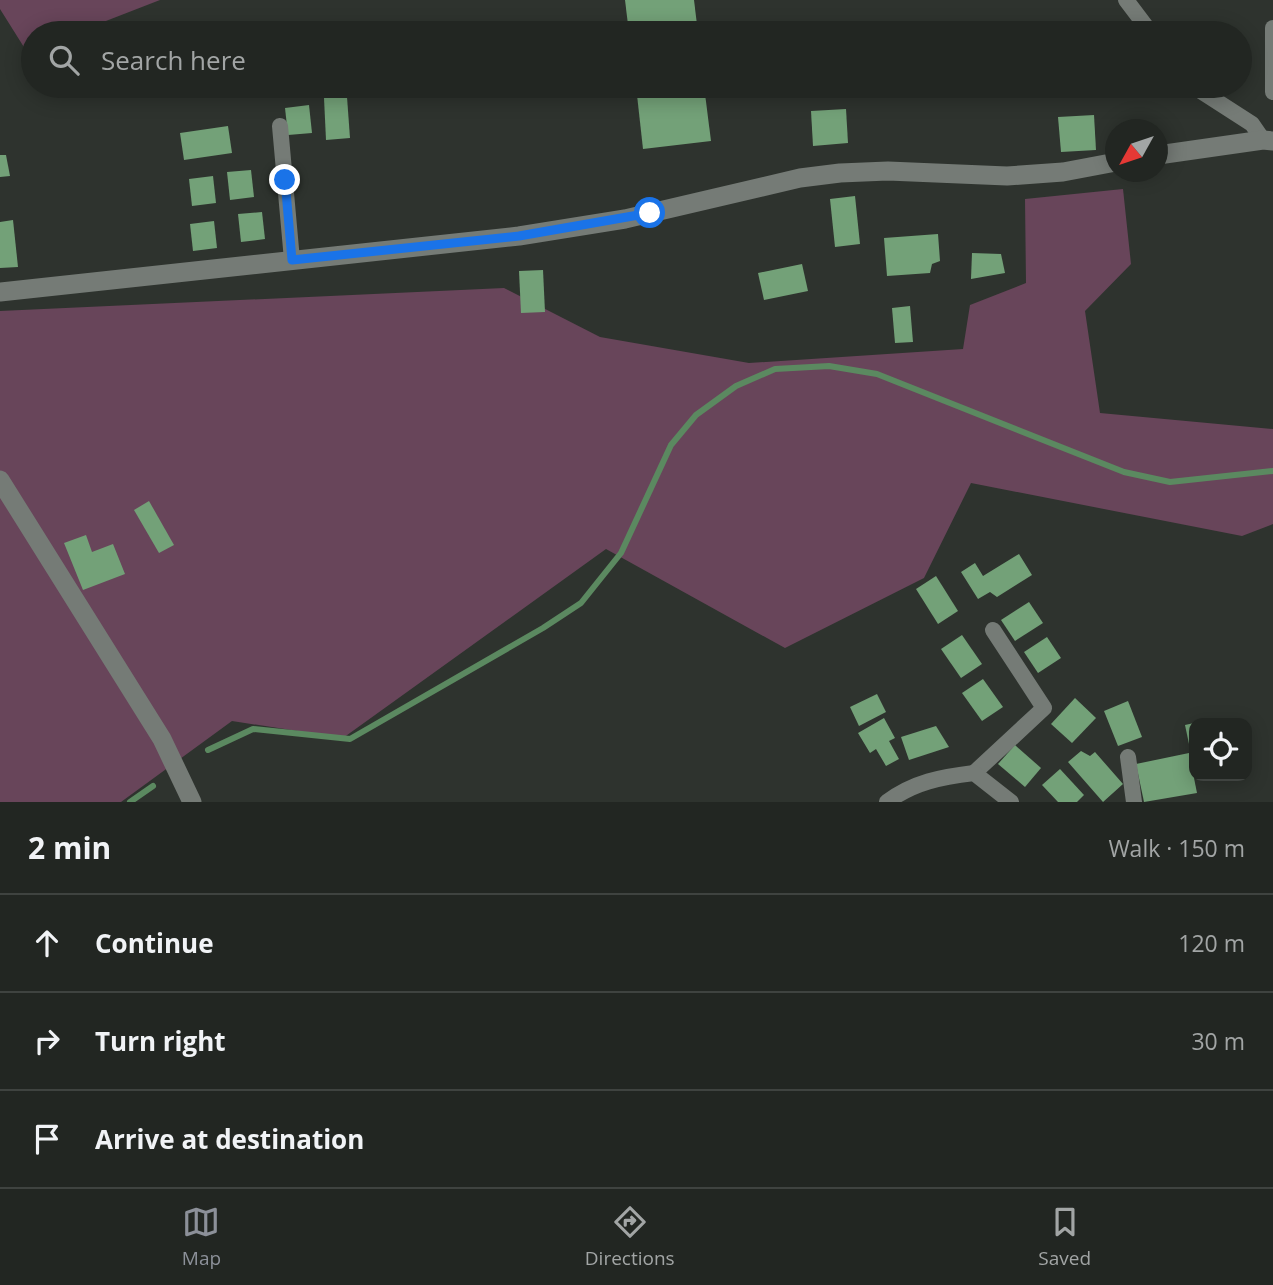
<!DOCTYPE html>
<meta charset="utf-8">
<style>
body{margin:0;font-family:"Open Sans",sans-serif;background:#2a2e2a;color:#f1f3f6}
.controls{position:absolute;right:21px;bottom:21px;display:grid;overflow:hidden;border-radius:14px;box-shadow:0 4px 18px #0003}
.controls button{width:63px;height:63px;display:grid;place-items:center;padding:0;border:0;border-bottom:2px solid #3f4340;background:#222622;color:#f1f3f6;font:35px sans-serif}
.compass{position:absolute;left:1105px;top:119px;width:63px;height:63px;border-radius:50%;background:#222622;box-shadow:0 4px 18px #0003;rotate:230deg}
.stop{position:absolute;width:21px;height:21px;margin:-16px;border:5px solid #1a73e8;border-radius:50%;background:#fff}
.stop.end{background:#1a73e8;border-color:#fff;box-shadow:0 2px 7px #0008}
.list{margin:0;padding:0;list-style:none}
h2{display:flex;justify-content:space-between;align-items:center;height:91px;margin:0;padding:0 28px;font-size:30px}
h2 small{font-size:23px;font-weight:400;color:#a2a5a5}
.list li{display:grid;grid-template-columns:46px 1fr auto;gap:21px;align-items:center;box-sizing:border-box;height:98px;padding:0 28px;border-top:2px solid #3f4340}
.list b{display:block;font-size:26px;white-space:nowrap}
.list em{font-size:23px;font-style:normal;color:#a2a5a5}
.icon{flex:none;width:38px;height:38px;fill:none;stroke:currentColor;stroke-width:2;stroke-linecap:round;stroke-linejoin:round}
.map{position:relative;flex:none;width:1273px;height:802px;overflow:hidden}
.search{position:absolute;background:#222622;box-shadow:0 4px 18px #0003;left:21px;right:21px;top:21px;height:77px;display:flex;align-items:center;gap:18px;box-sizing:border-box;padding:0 24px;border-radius:38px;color:#a2a5a5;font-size:26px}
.sheet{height:385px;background:#222622}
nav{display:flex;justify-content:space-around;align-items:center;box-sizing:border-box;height:98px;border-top:2px solid #3f4340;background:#222622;font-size:19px;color:#a2a5a5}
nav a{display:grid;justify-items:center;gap:4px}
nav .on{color:#8c9099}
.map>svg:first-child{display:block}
.green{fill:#68455a}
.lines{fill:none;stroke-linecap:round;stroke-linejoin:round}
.stream{stroke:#5b8960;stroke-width:6}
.building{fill:#73a178}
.minor{stroke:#757b76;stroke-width:16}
.tertiary{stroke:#757b76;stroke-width:19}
.route{stroke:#1a73e8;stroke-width:9}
</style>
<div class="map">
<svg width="1273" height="802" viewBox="0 0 1273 802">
<rect width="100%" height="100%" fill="#2e332e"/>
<g class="green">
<polygon points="0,0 160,0 75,33 33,33 33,49 27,52 0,9"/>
<polygon points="1123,189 1131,264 1085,311 1100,413 1273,429 1273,524 1242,536 971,483 924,578 785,648 606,549 343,738 232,721 121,802 0,802 0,311 504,288 600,337 749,363 963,349 970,305 1026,283 1025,199"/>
</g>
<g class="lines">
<g class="stream">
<polyline points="208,750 253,729 350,739 543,628 581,603 621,553 671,445 696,415 736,386 775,369 829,366 877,374 1124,472 1170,482 1273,471"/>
<polyline points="130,802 153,786"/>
</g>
</g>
<g class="building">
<polygon points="625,0 694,0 698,33 629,33"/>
<polygon points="636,86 704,86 711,141 643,149"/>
<polygon points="347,97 350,138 326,140 324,98"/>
<polygon points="309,105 312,133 288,135 285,108"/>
<polygon points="846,109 848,143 813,146 811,111"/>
<polygon points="1094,115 1096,150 1061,152 1058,117"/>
<polygon points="228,126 232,153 184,160 180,133"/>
<polygon points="0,155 6,155 10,176 0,177"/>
<polygon points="251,170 254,197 230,200 227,172"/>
<polygon points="213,176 216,203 192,206 189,179"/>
<polygon points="855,196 860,244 835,247 830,199"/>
<polygon points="262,212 265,239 241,242 238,214"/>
<polygon points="13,220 18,267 0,268 0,222"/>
<polygon points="214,221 217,248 193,251 190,224"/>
<polygon points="938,234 940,261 932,264 930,273 887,276 884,238"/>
<polygon points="972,253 1001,254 1005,273 971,279"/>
<polygon points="802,264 808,291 764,300 758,273"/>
<polygon points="543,270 545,312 521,313 519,271"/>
<polygon points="910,306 913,342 895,343 892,308"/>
<polygon points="149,501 174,545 159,553 134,510"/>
<polygon points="86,535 92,552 113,544 125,574 83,590 64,543"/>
<polygon points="1019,554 1032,575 997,597 990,592 978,599 961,572 975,563 983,576"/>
<polygon points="936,576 958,611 938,624 916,589"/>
<polygon points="1029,602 1043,623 1015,641 1001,620"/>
<polygon points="962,635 982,664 961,678 941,649"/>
<polygon points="1047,637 1061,658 1038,673 1024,652"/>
<polygon points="983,679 1003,707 982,721 962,693"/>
<polygon points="877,694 886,712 859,726 850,707"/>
<polygon points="1075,698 1096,718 1072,743 1051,724"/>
<polygon points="1128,701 1142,737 1118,746 1104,711"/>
<polygon points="884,718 895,738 889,741 899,759 886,766 876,749 870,753 858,733"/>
<polygon points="1194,723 1194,763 1193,763 1185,725"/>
<polygon points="936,726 949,747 909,760 901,737"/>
<polygon points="1015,745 1041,768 1025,787 998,764"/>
<polygon points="1081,751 1090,756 1095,752 1123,784 1103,802 1068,762"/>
<polygon points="1189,753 1197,793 1144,802 1136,764"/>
<polygon points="1060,769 1084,795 1077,802 1058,802 1042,785"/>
</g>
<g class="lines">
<g class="minor">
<polyline points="1126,0 1151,33"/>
<polyline points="1273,28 1273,92"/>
<polyline points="1193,86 1252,124 1263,140"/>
<polyline points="280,126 292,260"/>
<polyline points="1128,757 1134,802"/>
<polyline points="974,773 1044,708 993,630"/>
<path d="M 887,802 C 914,782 941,777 974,773 L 1011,802"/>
</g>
<g class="tertiary">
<polyline points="1158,155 1263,140 1273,141"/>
<polyline points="0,292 519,236 625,219 800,178 840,173 888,171 1007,176 1063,172 1116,162"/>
<polyline points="0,480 162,739 192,802"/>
</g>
</g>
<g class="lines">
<polyline class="route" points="285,180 292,260 519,236 650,213"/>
</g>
</svg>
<div class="controls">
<button><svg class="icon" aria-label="locate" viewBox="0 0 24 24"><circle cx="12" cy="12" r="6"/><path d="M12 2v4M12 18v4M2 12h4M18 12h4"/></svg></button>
</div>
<svg class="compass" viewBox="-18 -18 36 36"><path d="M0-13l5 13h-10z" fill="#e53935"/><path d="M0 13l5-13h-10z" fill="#a2a5a5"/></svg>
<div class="stop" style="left:650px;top:213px"></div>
<div class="stop end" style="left:285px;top:180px"></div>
<div class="search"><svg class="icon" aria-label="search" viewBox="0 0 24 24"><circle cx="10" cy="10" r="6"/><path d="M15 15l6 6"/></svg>Search here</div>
</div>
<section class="sheet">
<h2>2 min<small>Walk · 150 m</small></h2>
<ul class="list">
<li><svg class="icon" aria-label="ahead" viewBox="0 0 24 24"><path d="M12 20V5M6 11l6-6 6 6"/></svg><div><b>Continue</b></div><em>120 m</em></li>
<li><svg class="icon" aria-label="right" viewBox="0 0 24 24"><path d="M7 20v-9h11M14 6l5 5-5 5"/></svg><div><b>Turn right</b></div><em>30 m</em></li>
<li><svg class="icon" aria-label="arrive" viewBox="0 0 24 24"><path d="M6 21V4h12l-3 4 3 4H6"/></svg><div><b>Arrive at destination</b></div></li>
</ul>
</section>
<nav>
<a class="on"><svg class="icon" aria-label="map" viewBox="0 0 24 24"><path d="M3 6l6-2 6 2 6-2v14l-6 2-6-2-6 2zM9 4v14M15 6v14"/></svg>Map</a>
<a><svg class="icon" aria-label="directions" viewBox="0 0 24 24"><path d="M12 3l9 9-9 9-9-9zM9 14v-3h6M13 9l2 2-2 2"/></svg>Directions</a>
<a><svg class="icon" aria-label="saved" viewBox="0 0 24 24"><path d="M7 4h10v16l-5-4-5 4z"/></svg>Saved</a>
</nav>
